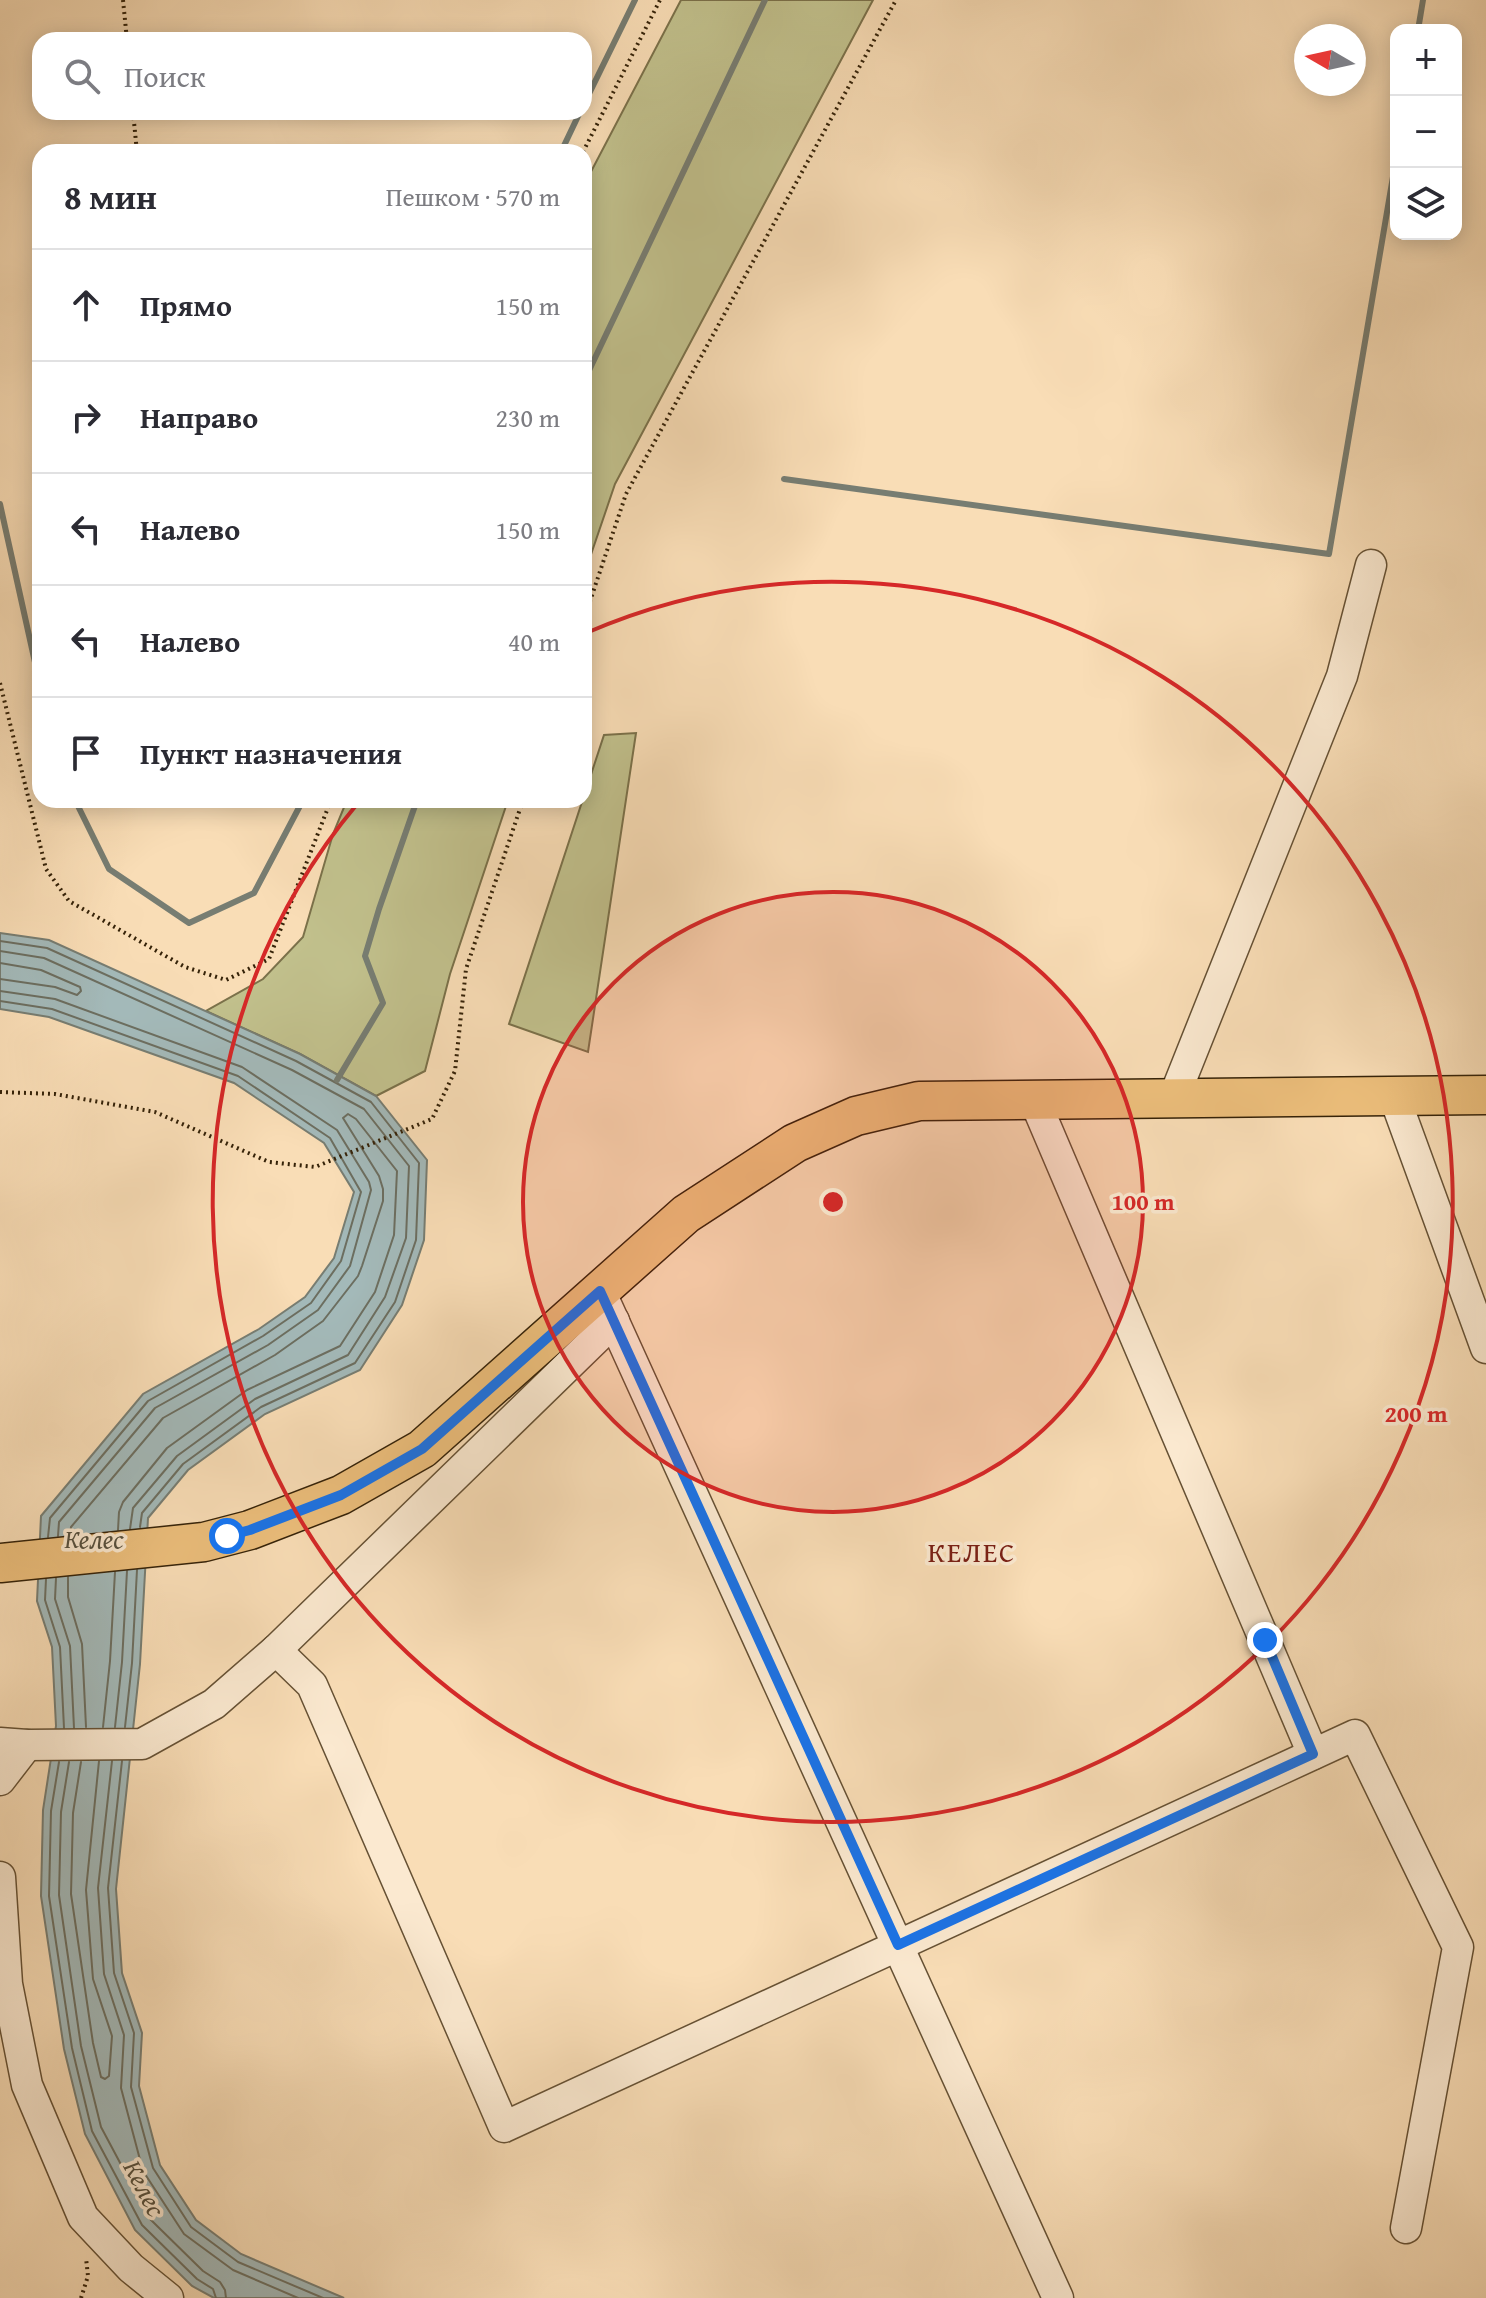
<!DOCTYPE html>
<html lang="ru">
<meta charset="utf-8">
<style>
body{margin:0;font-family:"Gentium Book Plus",serif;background:#f7f7f7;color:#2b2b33}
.controls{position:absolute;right:24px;top:24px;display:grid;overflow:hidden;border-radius:16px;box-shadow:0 4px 20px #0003}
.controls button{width:72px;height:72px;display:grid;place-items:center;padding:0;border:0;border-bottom:2px solid #e1e1e2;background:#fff;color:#2b2b33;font:40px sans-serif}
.compass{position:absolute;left:1294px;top:24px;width:72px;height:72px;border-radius:50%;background:#fff;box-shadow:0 4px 20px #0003;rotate:279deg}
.stop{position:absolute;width:24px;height:24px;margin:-18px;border:6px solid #1a73e8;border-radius:50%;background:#fff}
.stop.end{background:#1a73e8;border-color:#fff;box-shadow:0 2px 8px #0008}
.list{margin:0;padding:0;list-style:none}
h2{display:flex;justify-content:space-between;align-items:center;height:104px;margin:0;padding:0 32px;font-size:34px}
h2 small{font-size:26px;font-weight:400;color:#7c7c81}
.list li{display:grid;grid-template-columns:52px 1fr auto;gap:24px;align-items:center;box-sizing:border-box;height:112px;padding:0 32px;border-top:2px solid #e1e1e2}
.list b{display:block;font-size:30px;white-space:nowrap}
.list em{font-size:26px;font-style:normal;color:#7c7c81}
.icon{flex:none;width:44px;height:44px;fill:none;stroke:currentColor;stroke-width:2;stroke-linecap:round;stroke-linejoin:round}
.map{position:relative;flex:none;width:1486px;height:2298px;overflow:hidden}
.search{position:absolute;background:#fff;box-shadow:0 4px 20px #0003;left:32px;top:32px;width:560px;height:88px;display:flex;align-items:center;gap:20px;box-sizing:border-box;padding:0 28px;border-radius:24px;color:#7c7c81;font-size:30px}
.panel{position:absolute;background:#fff;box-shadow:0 4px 20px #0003;left:32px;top:144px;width:560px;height:664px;border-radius:24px}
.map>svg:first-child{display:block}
.green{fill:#c1c08c;stroke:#7b714a;stroke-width:2}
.water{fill:#a3b9b9;stroke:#777d72;stroke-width:2}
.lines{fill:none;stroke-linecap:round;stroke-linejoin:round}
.shore{stroke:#6c6e60;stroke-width:2}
.stream{stroke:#777d72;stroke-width:6}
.minor-casing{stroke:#665134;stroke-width:33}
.major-casing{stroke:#352208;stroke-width:41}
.path{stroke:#352208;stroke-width:4;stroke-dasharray:2 4;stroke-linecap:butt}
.minor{stroke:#fbe9d0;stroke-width:30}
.major{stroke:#ecbe7b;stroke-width:38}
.route{stroke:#1a73e8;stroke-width:10}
.ring{fill:none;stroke:#d62828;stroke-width:4}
.labels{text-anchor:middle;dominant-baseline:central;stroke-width:7;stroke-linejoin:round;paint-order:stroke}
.water-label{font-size:26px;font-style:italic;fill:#564f3d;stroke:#fbe9d0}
.quarter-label{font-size:28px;letter-spacing:2px;fill:#7a1f14;stroke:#fbe9d0}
.centre{fill:#d62828;stroke:#fbe9d0;stroke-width:4}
.ring-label{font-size:24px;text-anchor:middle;font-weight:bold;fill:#d62828;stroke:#fbe9d0;stroke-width:7;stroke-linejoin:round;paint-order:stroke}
</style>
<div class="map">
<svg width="1486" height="2298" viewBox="0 0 1486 2298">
<rect width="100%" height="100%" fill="#f9ddb6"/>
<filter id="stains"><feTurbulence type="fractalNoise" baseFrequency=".0025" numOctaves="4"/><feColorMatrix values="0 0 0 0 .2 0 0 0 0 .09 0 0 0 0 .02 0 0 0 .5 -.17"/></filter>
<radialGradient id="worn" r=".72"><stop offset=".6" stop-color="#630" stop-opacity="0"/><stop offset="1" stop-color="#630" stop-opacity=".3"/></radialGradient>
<g class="green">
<polygon points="681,0 873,0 615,484 584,575 584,185"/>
<polygon points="636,733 588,1052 509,1024 604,735"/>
<polygon points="347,800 508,800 450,974 425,1071 376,1096 300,1054 206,1011 263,979 303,937 333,834"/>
</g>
<polygon class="water" points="0,933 49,940 300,1054 376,1096 427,1160 424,1240 402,1305 360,1370 265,1414 188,1470 148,1518 140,1664 116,1889 122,1973 142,2033 139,2086 160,2165 196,2220 241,2254 344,2298 214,2298 192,2286 135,2230 85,2134 64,2049 41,1896 43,1810 56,1726 52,1647 37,1601 41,1516 143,1394 259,1329 305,1297 334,1258 354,1192 324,1143 234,1083 49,1017 0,1009"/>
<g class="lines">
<g class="shore">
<polyline points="0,941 47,948 296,1061 371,1102 419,1163 416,1240 395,1302 355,1363 261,1407 183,1464 142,1513 140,1527"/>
<polyline points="0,951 44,958 292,1070 364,1109 409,1166 406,1238 385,1297 348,1355 255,1399 177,1456 133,1508 130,1529"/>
<polyline points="0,963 41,970 80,987 81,991 77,995 55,987 0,979"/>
<polyline points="0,991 55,999 242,1067 337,1130 369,1182 371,1190 350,1266 318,1310 268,1345 155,1408 59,1522 58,1536"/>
<polyline points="0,1001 52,1009 238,1076 330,1138 361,1192 341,1261 311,1303 263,1336 148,1401 50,1518 48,1537"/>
<polyline points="70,1535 71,1527 163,1418 275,1355 323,1321 358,1276 362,1266 383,1201 383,1189 379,1176 343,1118 348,1114 356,1119 397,1171 394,1235 375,1292 340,1346 247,1390 167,1448 123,1502 119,1512 118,1530"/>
<polyline points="68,1577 68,1597 82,1644 86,1727"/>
<polyline points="56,1578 55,1599 70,1646 74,1728"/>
<polyline points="46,1579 45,1600 60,1647 64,1728"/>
<polyline points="103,1727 110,1661 115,1572"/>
<polyline points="115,1727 122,1662 127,1571"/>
<polyline points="125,1727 132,1663 137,1570"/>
<polyline points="112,1761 98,1888 104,1974 124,2035 121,2088 143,2171 184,2234 233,2270 298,2298"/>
<polyline points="122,1761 108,1888 114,1973 134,2033 131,2087 153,2168 191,2227 238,2262 323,2298"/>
<polyline points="59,1762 51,1811 49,1896 72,2048 92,2131 142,2225 197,2279 213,2289 216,2298"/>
<polyline points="69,1762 61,1812 59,1895 81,2046 101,2127 150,2219 203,2271 220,2282 225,2290 226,2298"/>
<polyline points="81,1762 73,1813 71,1894 93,2043 101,2077 105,2079 109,2076 112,2036 93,1979 86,1890 99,1761"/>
</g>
<g class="stream">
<polyline points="1418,30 1423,0"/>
<polyline points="584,104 635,0"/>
<polyline points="561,152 580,112"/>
<polyline points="584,381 765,0"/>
<polyline points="784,479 1329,554 1396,159"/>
<polyline points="0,504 40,685"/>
<polyline points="75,800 109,869 189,923 254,893 303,800"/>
<polyline points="337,1080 383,1003 365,956 379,909 417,800"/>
</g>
<defs>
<g id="minor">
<polyline points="1394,1096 1486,1348"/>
<polyline points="1174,1097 1342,676 1371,565"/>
<polyline points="1034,1099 1313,1754"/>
<polyline points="600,1291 1058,2298"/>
<polyline points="276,1650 312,1685 504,2127 1355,1735 1458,1947 1406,2228"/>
<polyline points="0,1743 27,1745 142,1744 214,1704 276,1650 614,1321"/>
<polyline points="0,1780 27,1745"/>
<polyline points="0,1877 7,1984 27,2085 83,2217 131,2268 168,2298"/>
</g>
<polyline id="major" points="0,1563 204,1542 250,1530 341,1495 422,1449 686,1214 795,1143 856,1116 919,1101 1486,1095"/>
</defs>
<use href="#minor" class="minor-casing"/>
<use href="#major" class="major-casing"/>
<g class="path">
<polyline points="123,0 127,40"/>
<polyline points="133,112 137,152"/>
<polyline points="583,152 660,0"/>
<polyline points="584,619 626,494 896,0"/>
<polyline points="0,683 46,869 69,901 185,967 226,980 269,959 331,800"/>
<polyline points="0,1092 55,1094 155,1112 269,1162 315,1167 432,1119 455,1071 466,969 523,800"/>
<polyline points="81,2298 88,2276 86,2258"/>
</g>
<use href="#minor" class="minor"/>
<use href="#major" class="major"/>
</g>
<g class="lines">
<polyline class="route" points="227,1536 250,1530 341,1495 422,1449 600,1291 898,1945 1313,1754 1265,1640"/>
</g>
<circle cx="833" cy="1202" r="310" fill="#d62828" fill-opacity=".12"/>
<g class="ring">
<circle cx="833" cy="1202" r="310"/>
<path d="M586 633A620 620 0 1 1 358 803"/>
</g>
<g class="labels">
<g class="water-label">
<text x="94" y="1538">Келес</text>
<text transform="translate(145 2188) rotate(62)">Келес</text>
</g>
<g class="quarter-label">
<text x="972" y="1551">КЕЛЕС</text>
</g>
</g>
<circle cx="833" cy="1202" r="12" class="centre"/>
<g class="ring-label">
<text x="1143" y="1210">100 m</text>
<text x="1416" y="1422">200 m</text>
</g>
<rect width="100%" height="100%" filter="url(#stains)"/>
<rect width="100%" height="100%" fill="url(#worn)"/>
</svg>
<div class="controls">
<button>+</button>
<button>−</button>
<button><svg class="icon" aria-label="layers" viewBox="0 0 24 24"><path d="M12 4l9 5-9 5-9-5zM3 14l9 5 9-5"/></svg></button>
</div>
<svg class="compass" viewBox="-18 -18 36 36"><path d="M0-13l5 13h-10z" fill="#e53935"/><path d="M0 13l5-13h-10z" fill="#7c7c81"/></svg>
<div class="stop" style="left:227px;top:1536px"></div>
<div class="stop end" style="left:1265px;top:1640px"></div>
<div class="search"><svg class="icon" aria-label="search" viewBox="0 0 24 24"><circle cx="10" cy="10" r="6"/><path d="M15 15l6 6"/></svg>Поиск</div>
<section class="panel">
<h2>8 мин<small>Пешком · 570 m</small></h2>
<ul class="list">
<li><svg class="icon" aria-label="ahead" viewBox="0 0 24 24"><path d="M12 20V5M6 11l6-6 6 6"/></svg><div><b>Прямо</b></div><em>150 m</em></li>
<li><svg class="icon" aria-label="right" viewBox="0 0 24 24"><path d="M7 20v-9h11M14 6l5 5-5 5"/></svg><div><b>Направо</b></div><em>230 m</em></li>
<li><svg class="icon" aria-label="left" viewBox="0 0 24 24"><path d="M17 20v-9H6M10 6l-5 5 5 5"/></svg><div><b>Налево</b></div><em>150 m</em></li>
<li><svg class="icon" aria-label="left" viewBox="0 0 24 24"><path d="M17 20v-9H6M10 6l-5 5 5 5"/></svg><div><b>Налево</b></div><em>40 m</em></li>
<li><svg class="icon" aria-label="arrive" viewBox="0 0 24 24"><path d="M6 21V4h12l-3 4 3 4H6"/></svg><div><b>Пункт назначения</b></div></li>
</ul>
</section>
</div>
